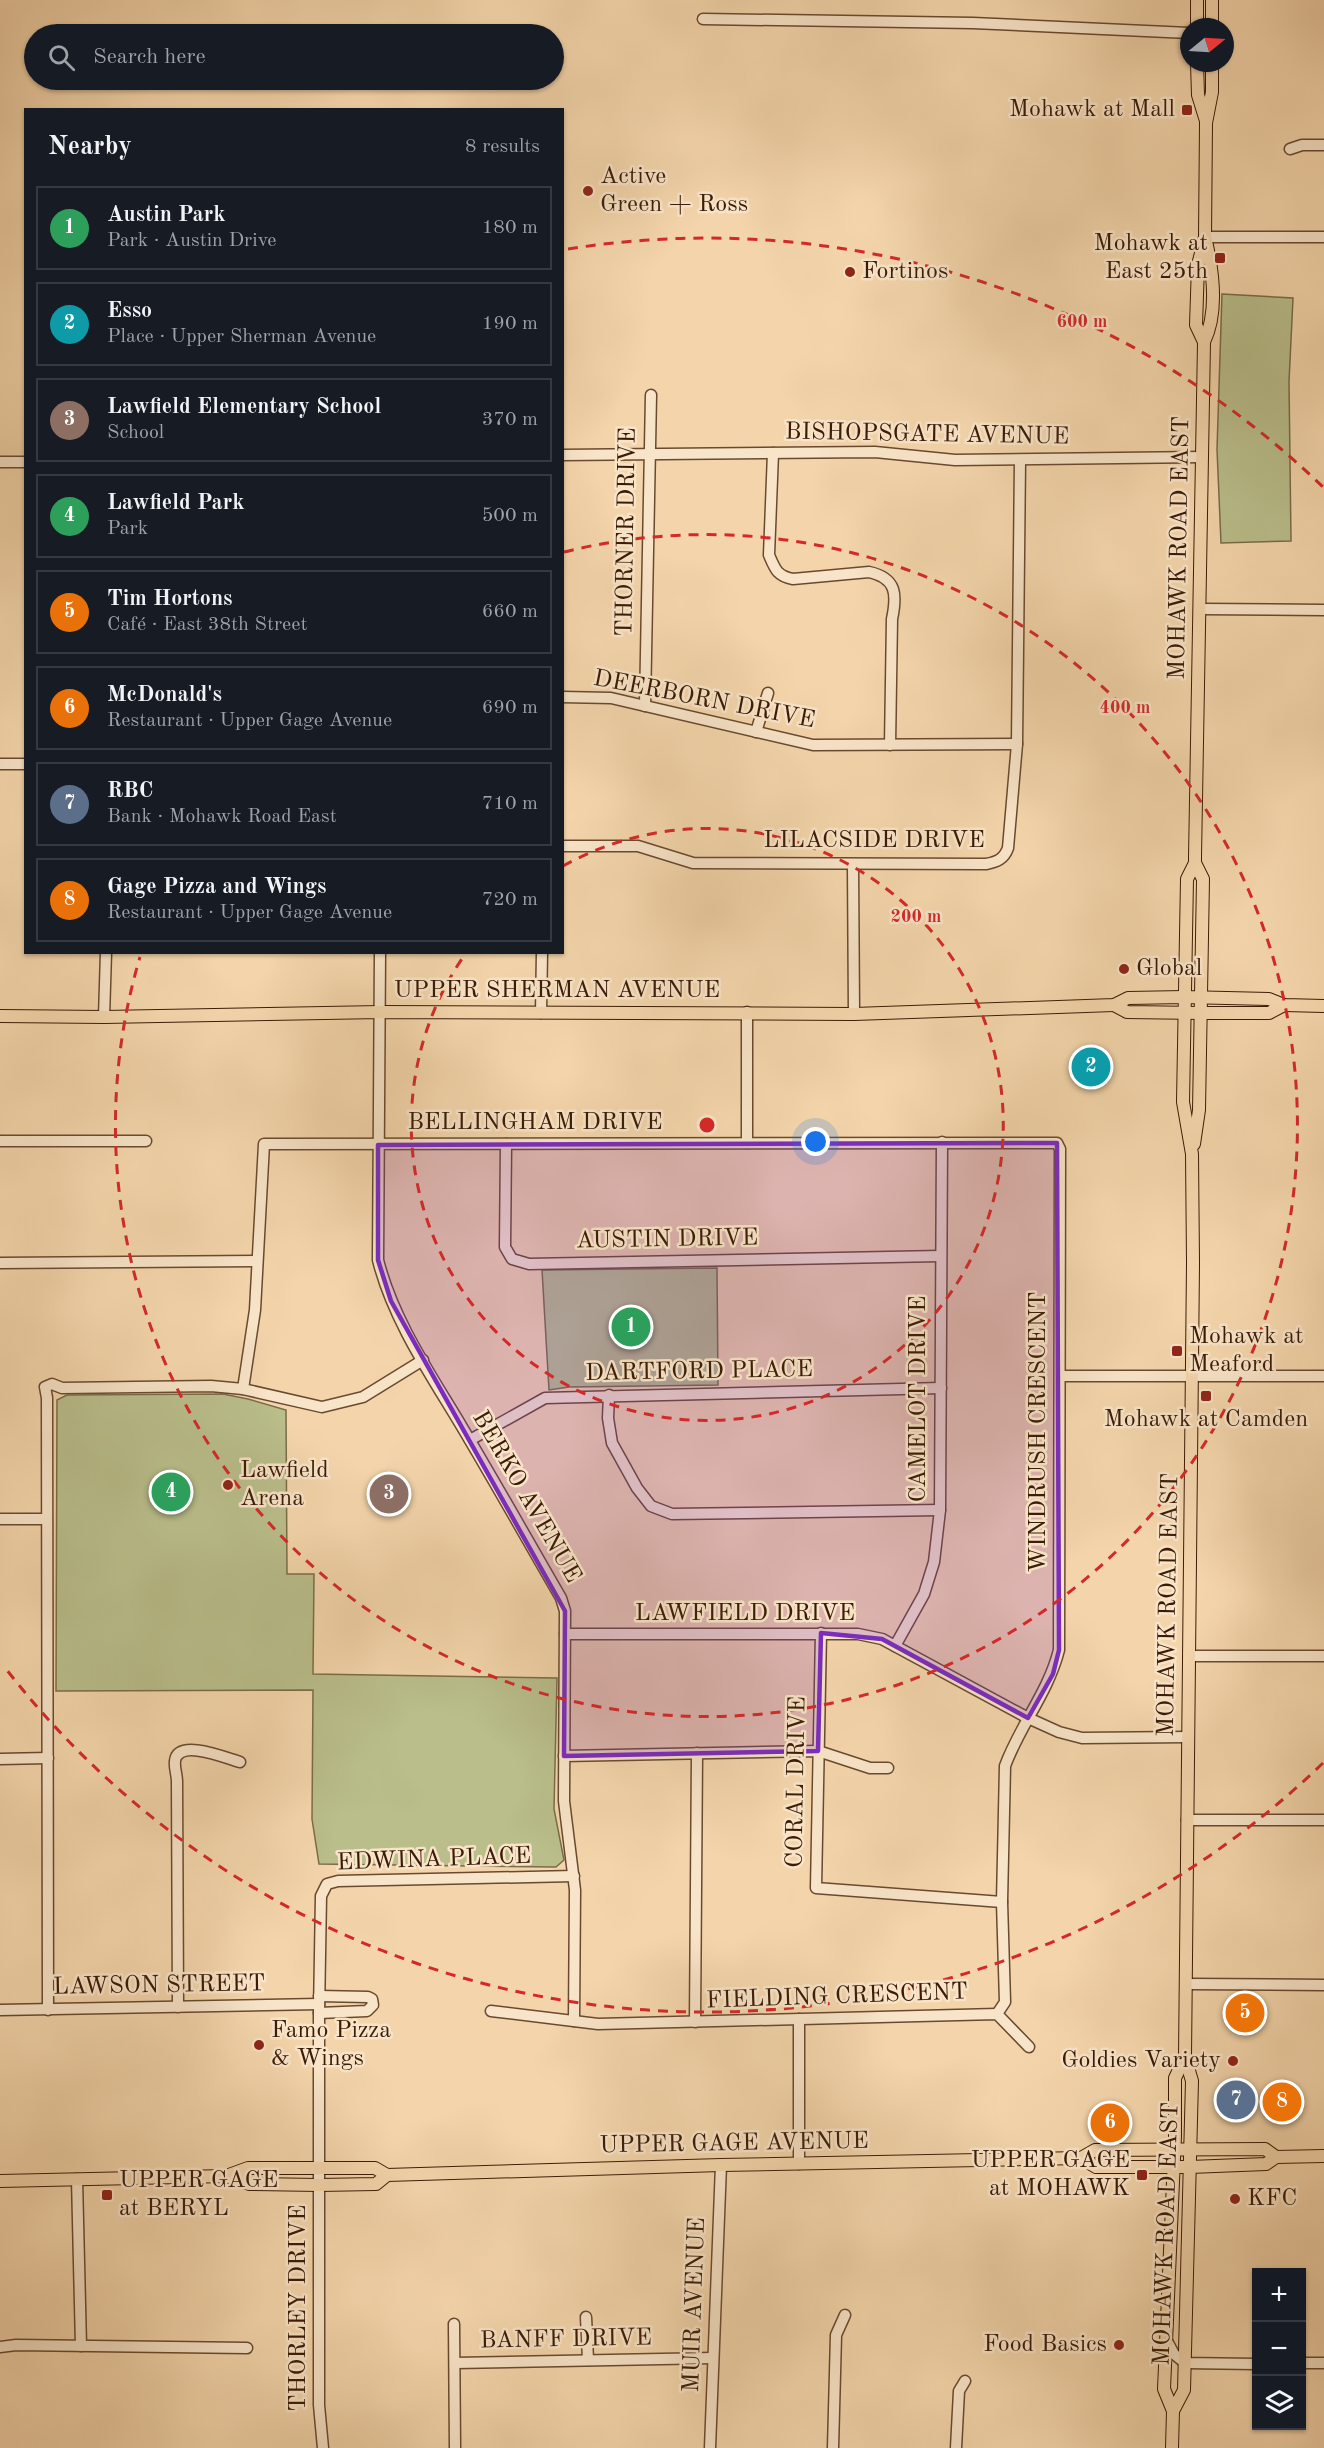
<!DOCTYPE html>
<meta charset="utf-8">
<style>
body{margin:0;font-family:"Old Standard TT",serif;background:#20242c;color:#f1f3f6}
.controls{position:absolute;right:18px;bottom:18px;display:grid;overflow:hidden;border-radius:0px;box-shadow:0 2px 4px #0004}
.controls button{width:54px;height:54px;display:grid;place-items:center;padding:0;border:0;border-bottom:2px solid #363941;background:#171b24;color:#f1f3f6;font:30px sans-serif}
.compass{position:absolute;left:1180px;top:18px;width:54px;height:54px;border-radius:50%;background:#171b24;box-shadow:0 2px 4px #0004;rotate:72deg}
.you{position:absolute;left:816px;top:1142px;width:21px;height:21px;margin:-15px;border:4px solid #fff;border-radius:50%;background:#1a73e8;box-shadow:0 0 0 9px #1a73e833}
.badge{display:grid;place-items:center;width:39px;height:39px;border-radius:50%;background:#c59692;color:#fff;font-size:20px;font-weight:700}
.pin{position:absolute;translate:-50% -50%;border:3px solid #fff;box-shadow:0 2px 6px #0006}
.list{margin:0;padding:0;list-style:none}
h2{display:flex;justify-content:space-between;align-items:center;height:78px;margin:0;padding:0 24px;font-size:26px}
h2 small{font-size:20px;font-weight:400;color:#9ea1a6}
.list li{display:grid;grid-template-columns:39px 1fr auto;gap:18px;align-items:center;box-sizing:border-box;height:84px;margin:0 12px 12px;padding:0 12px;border:2px solid #363941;border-radius:0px}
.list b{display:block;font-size:22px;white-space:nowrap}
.list p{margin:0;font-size:20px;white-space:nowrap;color:#9ea1a6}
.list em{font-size:20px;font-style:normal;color:#9ea1a6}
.icon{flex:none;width:33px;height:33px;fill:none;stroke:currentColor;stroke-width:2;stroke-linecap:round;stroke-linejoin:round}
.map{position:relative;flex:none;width:1324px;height:2448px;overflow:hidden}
.search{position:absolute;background:#171b24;box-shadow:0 2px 4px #0004;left:24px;top:24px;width:540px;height:66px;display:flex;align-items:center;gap:15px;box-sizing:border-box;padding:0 21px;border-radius:33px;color:#9ea1a6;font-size:22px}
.panel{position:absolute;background:#171b24;box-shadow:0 2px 4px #0004;left:24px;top:108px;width:540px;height:846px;border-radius:0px}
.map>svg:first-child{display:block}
.green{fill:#b9be8b;stroke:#7a6c48;stroke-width:1.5}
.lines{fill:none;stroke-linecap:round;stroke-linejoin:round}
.minor-casing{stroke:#694a2f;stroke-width:13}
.major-casing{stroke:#3b1b06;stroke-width:14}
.minor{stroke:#f8e4c8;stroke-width:10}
.major{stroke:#f4d5ab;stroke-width:12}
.marked{fill:#7b2cbf;fill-opacity:0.2;stroke:#7b2cbf;stroke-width:4.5;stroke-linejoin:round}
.ring{fill:none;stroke:#d62828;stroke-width:3;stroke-dasharray:10 8}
.poi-dot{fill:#8f2418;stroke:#f8e4c8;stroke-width:2}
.labels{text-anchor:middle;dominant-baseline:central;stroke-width:5;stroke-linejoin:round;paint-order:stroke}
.poi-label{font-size:24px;fill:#3b1b06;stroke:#f8e4c8;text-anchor:start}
.street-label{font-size:24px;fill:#3b1b06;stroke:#f8e4c8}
.centre{fill:#d62828;stroke:#f8e4c8;stroke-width:3}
.ring-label{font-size:18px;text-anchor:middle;font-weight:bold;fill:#d62828;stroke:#f8e4c8;stroke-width:5;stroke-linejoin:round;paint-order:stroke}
</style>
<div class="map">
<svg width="1324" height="2448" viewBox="0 0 1324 2448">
<rect width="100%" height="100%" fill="#f4d5ab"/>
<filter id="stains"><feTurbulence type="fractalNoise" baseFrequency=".00333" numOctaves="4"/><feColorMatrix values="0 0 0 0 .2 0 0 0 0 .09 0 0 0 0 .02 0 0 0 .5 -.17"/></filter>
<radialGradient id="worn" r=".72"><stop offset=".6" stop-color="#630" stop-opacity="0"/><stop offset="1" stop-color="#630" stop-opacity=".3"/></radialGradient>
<g class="green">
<polygon points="1222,294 1293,298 1289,382 1291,541 1221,543 1217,449"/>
<polygon points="717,1268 718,1385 569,1387 549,1390 542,1270"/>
<polygon points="223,1394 248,1399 286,1410 287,1574 314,1574 313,1674 557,1678 554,1809 564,1860 556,1867 319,1864 312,1819 313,1690 56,1691 57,1400 67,1395"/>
</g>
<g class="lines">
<defs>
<g id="minor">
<polyline points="703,19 973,23 1189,33"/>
<polyline points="1290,149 1302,145 1324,145"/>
<polyline points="1205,237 1324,237"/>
<path d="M 773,453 L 769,555 C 775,569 777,576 793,579 L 869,572 C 897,578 897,595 892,619 L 890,745"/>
<polyline points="562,455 875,452 955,460 1202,457"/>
<polyline points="0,462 26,462"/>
<polyline points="1200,609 1324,610"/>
<polyline points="562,697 611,698 813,745 1017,744"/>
<polyline points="645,706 651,395"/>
<polyline points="756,732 768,693"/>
<polyline points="0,764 26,764"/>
<path d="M 562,846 L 638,846 L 693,863 L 986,864 C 997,862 1004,859 1008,848 L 1017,744 L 1020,460"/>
<polyline points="853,865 854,1014"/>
<path d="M 380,952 L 378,1260 C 393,1320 431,1375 462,1427 C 496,1484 528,1541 561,1598 L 565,1611 L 564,1801 L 575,1890 L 574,2021"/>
<polyline points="541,1013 542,952"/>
<polyline points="104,1017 106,952"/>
<polyline points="0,1141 146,1141"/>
<polyline points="747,1143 747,1012"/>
<polyline points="506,1144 505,1247 512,1259 529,1264 940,1256"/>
<polyline points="0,1263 257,1261"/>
<polyline points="1061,1376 1324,1376"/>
<path d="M 243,1389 L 255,1310 L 264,1144 L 1057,1143 L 1060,1149 L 1059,1650 C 1048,1693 1020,1725 1005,1766 L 1002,1902 L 1005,2002 L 997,2014"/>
<polyline points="609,1395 608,1418 612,1443 637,1488 651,1506 672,1514 940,1510"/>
<polyline points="470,1440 545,1398 941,1388"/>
<polyline points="0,1519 46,1519"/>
<polyline points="821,1633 816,1888 1002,1902"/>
<polyline points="565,1634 858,1634 882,1639 1028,1718 1059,1732 1082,1738 1188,1737"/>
<polyline points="895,1646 924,1594 934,1562 940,1510 942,1142"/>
<polyline points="1190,1656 1324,1656"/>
<polyline points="564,1756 818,1751 870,1768 888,1768"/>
<polyline points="0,1759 48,1758"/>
<polyline points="1187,1820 1324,1820"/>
<polyline points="1186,1984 1324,1985"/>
<path d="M 178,2007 L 177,1781 C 177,1775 174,1767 175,1761 C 178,1738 226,1758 240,1762"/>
<polyline points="0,2010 319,2004"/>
<polyline points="48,2010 47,1398 45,1387 52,1384 62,1388 211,1386 243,1389 322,1407 363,1397 423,1360"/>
<polyline points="491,2011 598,2024 997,2014 1029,2047"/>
<polyline points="319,2013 367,2011 373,2005 372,1999 368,1997 319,1996"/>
<polyline points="695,2022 697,1753"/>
<polyline points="799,2164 799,2019"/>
<polyline points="77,2179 81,2346"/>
<polyline points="586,2317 588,2360"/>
<polyline points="454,2324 455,2448"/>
<polyline points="1167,2341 1174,2354 1185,2363 1256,2364"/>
<polyline points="0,2347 16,2345 247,2348"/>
<polyline points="455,2363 713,2358"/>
<polyline points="1302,2363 1324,2363"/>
<polyline points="323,2448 319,2405 319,2013 321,1896 327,1884 338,1881 574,1876"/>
<polyline points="710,2448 721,2165"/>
<polyline points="833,2448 836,2335 845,2315"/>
<polyline points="956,2448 959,2391 965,2381"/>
</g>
<g id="major">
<polyline points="1197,0 1197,27"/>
<polyline points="1212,27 1212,0"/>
<polyline points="1197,63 1198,95 1206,121"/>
<polyline points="1204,342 1196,325 1198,265 1205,237 1206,123 1212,92 1212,63"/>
<polyline points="1114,1005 1127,1012 1200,1013 1269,1013 1284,1005"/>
<polyline points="0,1016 104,1017 381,1012 854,1014 1114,1005 1128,998 1184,997 1269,999 1284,1005 1324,1006"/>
<polyline points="1194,1144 1199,1110 1203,879 1195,863"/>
<polyline points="1081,2158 1096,2167 1190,2167 1266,2164 1276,2157"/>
<polyline points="226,2176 249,2184 319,2185 376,2184 387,2175"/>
<polyline points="0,2181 226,2176 248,2168 375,2168 387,2175 721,2165 1081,2158 1095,2150 1265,2149 1276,2157 1324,2156"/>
<path d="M 1173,2411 L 1184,2390 L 1192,2081 L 1185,2057 L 1193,1263 L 1192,1154 L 1183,1102 L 1187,879 L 1195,863 L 1195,857 L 1204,342 C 1219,311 1213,270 1205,237"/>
<polyline points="1172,2448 1173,2411 1164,2389 1175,2136 1175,2078 1185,2057"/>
</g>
</defs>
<use href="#minor" class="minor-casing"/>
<use href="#major" class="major-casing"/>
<use href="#minor" class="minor"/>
<use href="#major" class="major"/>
</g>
<path class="marked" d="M 1057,1143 L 1059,1650 L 1053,1674 L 1028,1718 L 882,1639 L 821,1633 L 818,1751 L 564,1756 L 565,1611 L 391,1301 L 378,1260 L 378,1145 Z"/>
<g class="ring">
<path d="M563 866A296 296 0 1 1 466 953"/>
<path d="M564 552A591 591 0 1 1 140 957"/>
<path d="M1323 1763A887 887 0 0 1 3 1665M568 249A887 887 0 0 1 1323 487"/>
</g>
<g class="poi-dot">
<rect x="1181" y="104" width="12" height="12" rx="3"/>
<circle cx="588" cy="191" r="6"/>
<rect x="1214" y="252" width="12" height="12" rx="3"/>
<circle cx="850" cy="272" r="6"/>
<circle cx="1124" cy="969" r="6"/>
<rect x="1171" y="1345" width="12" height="12" rx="3"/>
<rect x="1200" y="1390" width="12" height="12" rx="3"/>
<circle cx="228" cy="1485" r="6"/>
<circle cx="259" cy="2045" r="6"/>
<circle cx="1233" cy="2061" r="6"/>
<rect x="1136" y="2169" width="12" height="12" rx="3"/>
<rect x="101" y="2189" width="12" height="12" rx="3"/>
<circle cx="1235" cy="2199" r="6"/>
<circle cx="1119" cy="2345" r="6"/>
</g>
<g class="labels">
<g class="poi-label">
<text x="1175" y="110" text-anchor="end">Mohawk at Mall</text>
<text x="600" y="177">Active<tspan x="600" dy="28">Green + Ross</tspan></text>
<text x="1208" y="244" text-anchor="end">Mohawk at<tspan x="1208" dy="28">East 25th</tspan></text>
<text x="862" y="272">Fortinos</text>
<text x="1136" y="969">Global</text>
<text x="1189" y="1337">Mohawk at<tspan x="1189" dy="28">Meaford</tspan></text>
<text x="1206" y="1420" text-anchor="middle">Mohawk at Camden</text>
<text x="240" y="1471">Lawfield<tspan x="240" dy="28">Arena</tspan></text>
<text x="271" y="2031">Famo Pizza<tspan x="271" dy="28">&amp; Wings</tspan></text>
<text x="1221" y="2061" text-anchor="end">Goldies Variety</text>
<text x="1130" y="2161" text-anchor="end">UPPER GAGE<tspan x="1130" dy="28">at MOHAWK</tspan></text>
<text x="119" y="2181">UPPER GAGE<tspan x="119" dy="28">at BERYL</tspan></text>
<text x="1247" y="2199">KFC</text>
<text x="1107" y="2345" text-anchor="end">Food Basics</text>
</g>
<g class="street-label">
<text transform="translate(927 435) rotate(1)">BISHOPSGATE AVENUE</text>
<text transform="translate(627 532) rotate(-89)">THORNER DRIVE</text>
<text transform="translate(1180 548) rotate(-89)">MOHAWK ROAD EAST</text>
<text transform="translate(704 700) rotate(11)">DEERBORN DRIVE</text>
<text x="874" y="841">LILACSIDE DRIVE</text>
<text x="557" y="991">UPPER SHERMAN AVENUE</text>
<text x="535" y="1123">BELLINGHAM DRIVE</text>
<text transform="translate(667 1240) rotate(-1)">AUSTIN DRIVE</text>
<text transform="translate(699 1372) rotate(-1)">DARTFORD PLACE</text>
<text transform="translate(919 1399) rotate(-90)">CAMELOT DRIVE</text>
<text transform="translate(1039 1432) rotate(-90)">WINDRUSH CRESCENT</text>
<text transform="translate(526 1497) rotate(60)">BERKO AVENUE</text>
<text transform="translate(1169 1605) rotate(-89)">MOHAWK ROAD EAST</text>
<text x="745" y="1614">LAWFIELD DRIVE</text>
<text transform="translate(797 1782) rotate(-89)">CORAL DRIVE</text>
<text transform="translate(434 1860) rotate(-2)">EDWINA PLACE</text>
<text transform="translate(159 1986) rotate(-1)">LAWSON STREET</text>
<text transform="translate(837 1997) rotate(-2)">FIELDING CRESCENT</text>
<text transform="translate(734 2144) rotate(-1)">UPPER GAGE AVENUE</text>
<text transform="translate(1167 2234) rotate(-88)">MOHAWK ROAD EAST</text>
<text transform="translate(695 2305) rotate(-88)">MUIR AVENUE</text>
<text transform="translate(299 2308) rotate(-90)">THORLEY DRIVE</text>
<text transform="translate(566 2340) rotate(-1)">BANFF DRIVE</text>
</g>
</g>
<circle cx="707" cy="1125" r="9" class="centre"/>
<g class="ring-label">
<text x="1082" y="327">600 m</text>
<text x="1125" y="713">400 m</text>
<text x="916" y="922">200 m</text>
</g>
<rect width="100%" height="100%" filter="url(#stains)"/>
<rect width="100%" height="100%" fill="url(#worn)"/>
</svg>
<div class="controls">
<button>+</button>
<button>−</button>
<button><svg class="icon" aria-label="layers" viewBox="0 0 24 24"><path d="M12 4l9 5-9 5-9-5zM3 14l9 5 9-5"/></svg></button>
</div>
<svg class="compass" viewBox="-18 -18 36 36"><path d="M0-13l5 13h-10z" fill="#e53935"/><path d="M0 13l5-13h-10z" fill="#9ea1a6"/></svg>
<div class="you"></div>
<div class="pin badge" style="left:631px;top:1327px;background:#2e9e5b">1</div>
<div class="pin badge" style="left:1091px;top:1067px;background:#0f9aa8">2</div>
<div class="pin badge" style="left:389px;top:1494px;background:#8d6e63">3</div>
<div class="pin badge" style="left:171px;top:1492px;background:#2e9e5b">4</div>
<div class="pin badge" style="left:1245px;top:2013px;background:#e8710a">5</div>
<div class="pin badge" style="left:1110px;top:2123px;background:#e8710a">6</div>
<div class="pin badge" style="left:1236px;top:2100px;background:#5c6f8a">7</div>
<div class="pin badge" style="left:1282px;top:2102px;background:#e8710a">8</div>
<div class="search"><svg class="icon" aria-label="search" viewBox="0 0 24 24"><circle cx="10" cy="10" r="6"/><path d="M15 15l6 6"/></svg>Search here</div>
<section class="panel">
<h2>Nearby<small>8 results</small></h2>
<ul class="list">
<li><span class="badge" style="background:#2e9e5b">1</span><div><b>Austin Park</b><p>Park · Austin Drive</p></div><em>180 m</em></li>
<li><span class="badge" style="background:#0f9aa8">2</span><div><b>Esso</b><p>Place · Upper Sherman Avenue</p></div><em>190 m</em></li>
<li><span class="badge" style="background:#8d6e63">3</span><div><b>Lawfield Elementary School</b><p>School</p></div><em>370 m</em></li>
<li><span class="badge" style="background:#2e9e5b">4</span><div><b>Lawfield Park</b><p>Park</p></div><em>500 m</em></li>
<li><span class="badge" style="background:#e8710a">5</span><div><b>Tim Hortons</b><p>Café · East 38th Street</p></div><em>660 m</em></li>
<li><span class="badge" style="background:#e8710a">6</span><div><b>McDonald's</b><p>Restaurant · Upper Gage Avenue</p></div><em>690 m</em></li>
<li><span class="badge" style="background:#5c6f8a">7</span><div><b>RBC</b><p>Bank · Mohawk Road East</p></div><em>710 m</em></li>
<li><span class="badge" style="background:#e8710a">8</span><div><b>Gage Pizza and Wings</b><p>Restaurant · Upper Gage Avenue</p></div><em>720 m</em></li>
</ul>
</section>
</div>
